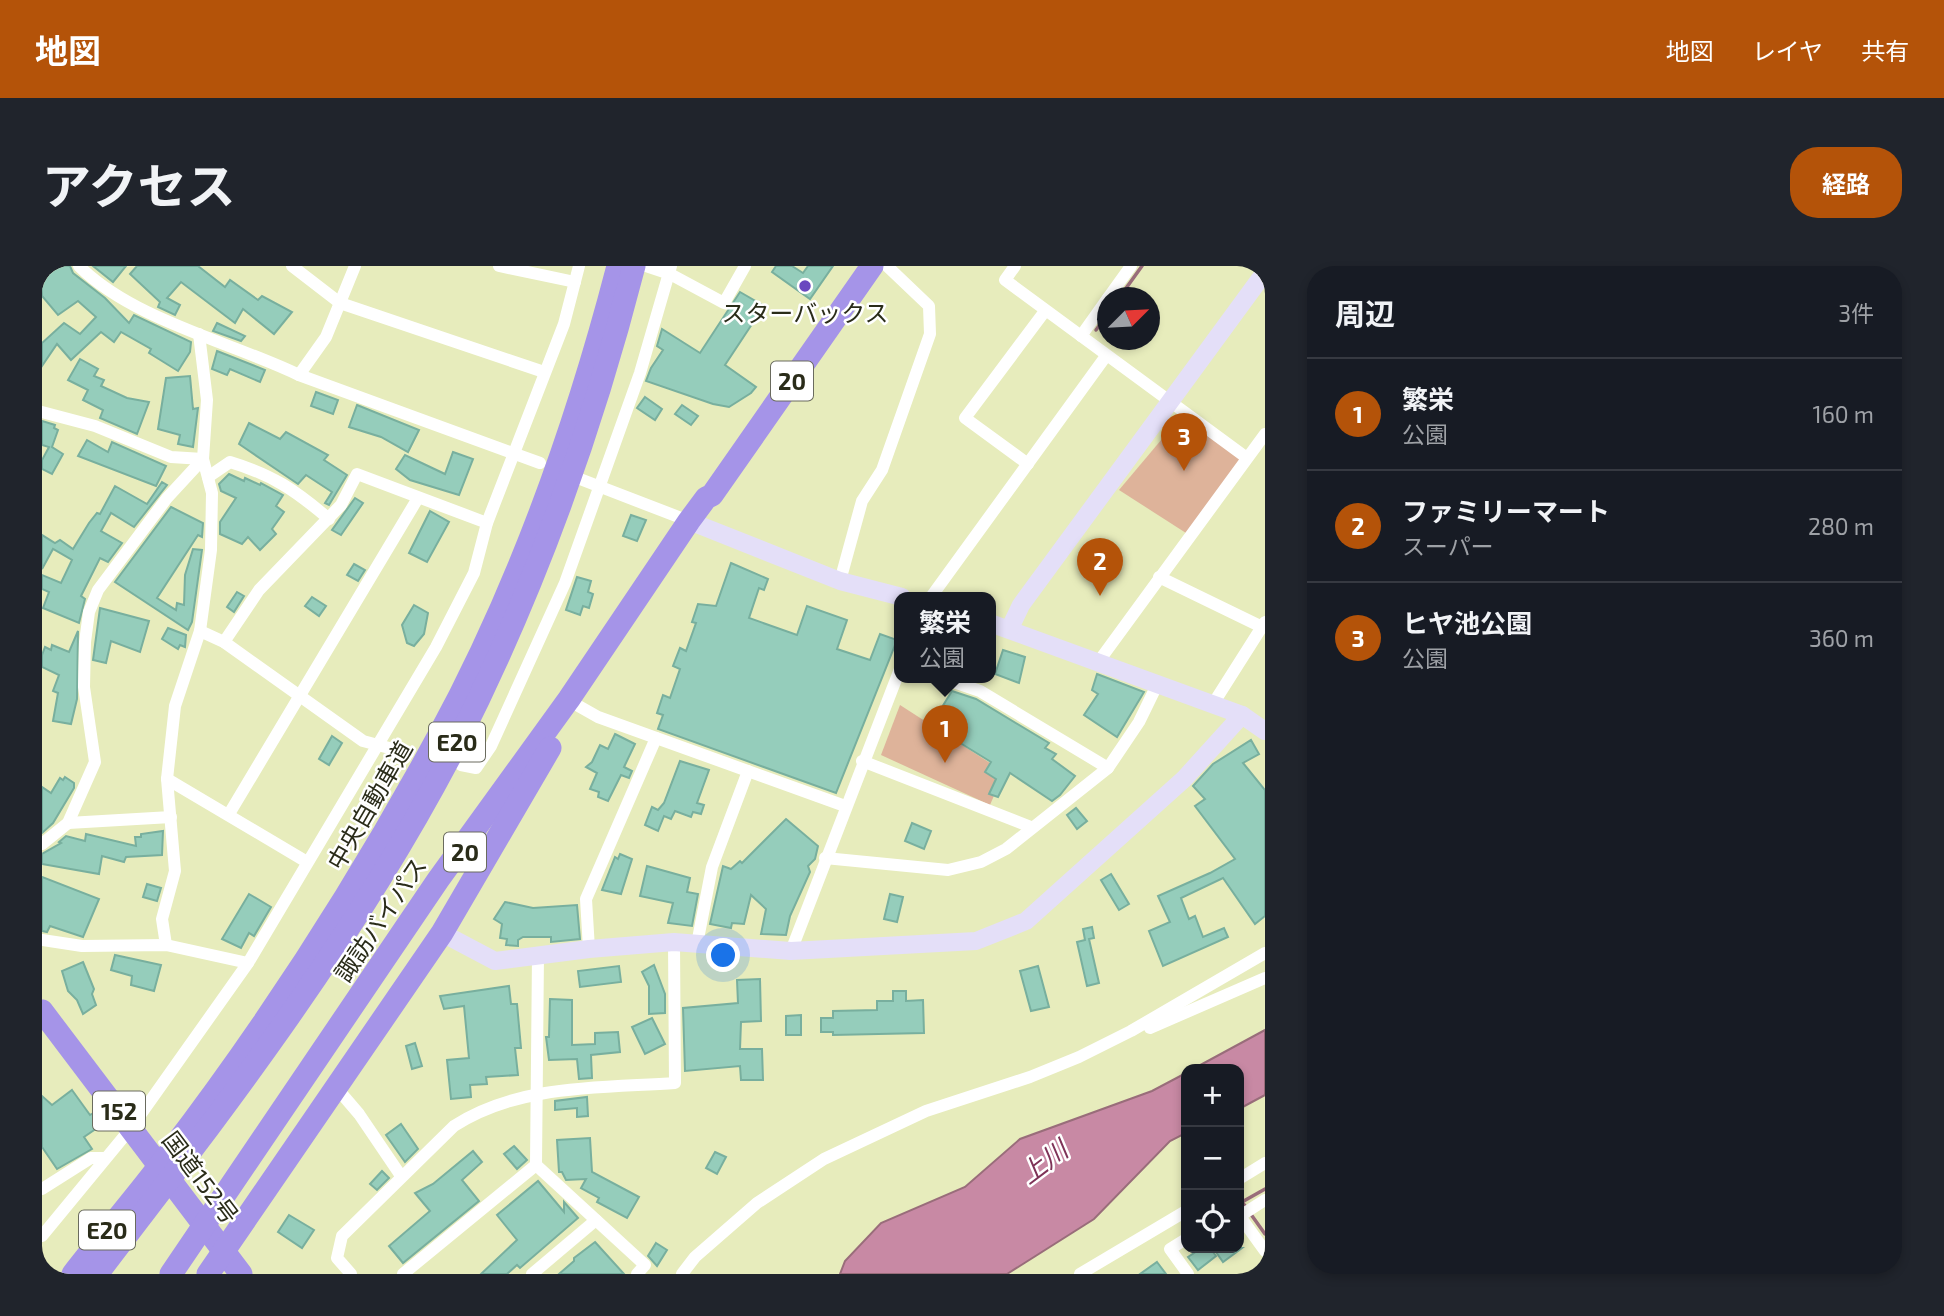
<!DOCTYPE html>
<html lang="ja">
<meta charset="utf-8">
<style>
body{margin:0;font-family:"Exo 2","Noto Sans JP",sans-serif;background:#20242c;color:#f1f3f6}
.controls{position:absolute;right:21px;bottom:21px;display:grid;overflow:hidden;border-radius:14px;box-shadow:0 4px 10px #0003}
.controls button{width:63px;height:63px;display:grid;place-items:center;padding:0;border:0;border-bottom:2px solid #363941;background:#171b24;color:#f1f3f6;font:35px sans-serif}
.compass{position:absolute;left:1055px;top:21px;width:63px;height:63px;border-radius:50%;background:#171b24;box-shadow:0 4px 10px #0003;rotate:66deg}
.you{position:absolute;left:682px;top:690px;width:24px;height:24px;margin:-18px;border:5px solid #fff;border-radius:50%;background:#1a73e8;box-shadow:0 0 0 10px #1a73e833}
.badge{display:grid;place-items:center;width:46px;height:46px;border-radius:50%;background:#b45309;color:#fff;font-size:23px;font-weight:700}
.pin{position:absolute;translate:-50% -58px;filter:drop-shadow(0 2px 4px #0008)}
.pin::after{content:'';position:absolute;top:37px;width:24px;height:21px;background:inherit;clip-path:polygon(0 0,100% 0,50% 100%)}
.popup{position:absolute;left:852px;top:326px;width:102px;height:91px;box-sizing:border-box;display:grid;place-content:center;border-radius:14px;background:#171b24;filter:drop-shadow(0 2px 5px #0005);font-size:23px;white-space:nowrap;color:#9ea1a6}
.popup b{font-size:26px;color:#f1f3f6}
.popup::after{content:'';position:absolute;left:50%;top:100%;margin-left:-14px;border:14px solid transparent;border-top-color:#171b24}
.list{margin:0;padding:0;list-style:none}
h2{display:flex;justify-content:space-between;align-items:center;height:91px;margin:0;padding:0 28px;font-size:30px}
h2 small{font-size:23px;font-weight:400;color:#9ea1a6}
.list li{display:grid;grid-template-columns:46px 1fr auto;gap:21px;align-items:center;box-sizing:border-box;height:112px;padding:0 28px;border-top:2px solid #363941}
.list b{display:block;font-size:26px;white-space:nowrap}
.list p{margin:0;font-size:23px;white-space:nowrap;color:#9ea1a6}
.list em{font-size:23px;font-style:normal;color:#9ea1a6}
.icon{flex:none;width:38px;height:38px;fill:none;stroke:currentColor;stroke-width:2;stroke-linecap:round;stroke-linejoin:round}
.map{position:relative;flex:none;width:1223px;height:1008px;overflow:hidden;border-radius:28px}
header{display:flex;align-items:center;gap:42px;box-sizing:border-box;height:98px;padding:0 35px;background:#b45309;color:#fff}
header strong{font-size:33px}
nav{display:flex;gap:38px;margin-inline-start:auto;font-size:24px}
.intro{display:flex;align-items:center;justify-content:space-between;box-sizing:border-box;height:168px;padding:0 42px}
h1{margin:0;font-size:49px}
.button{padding:18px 32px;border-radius:28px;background:#b45309;color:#fff;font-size:24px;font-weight:700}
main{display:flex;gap:42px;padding:0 42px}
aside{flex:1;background:#171b24;border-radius:28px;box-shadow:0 4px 10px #0003}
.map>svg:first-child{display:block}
.green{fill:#deb39a}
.water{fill:#c889a4;stroke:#996d7a;stroke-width:2}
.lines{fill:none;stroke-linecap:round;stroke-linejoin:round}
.stream{stroke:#996d7a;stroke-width:3.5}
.building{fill:#95cdbb;stroke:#78af9e;stroke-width:2}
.street{stroke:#fff;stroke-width:12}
.secondary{stroke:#e4dff8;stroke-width:18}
.highway{stroke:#a594e8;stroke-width:23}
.poi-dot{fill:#6a47bf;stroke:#fff;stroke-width:2.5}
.labels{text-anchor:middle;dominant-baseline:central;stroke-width:5;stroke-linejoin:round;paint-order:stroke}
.shield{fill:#fff;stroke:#6a6b5e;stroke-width:2}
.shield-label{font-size:23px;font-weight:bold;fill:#2a2c19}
.poi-label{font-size:24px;fill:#2a2c19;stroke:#fff}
.street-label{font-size:24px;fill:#2a2c19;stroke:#fff}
.water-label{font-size:26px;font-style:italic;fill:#7e3257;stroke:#fff}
</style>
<header>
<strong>地図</strong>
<nav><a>地図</a><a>レイヤ</a><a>共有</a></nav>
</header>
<div class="intro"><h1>アクセス</h1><a class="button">経路</a></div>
<main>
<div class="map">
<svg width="1223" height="1008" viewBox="0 0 1223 1008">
<rect width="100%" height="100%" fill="#e7ecbc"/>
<g class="green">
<polygon points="1141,148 1200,193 1144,267 1077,224"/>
<polygon points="858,439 962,506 948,539 839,489"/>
</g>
<g class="water">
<polygon points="1223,764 1223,829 1197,843 1197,803 1151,803"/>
<polygon points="1144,807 1144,867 1128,875 1052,953 965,1008 798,1008 803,995 839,957 923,921 978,873 1110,825"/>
</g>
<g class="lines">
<g class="stream">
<polyline points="1077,32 1100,0"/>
<polyline points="1054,64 1066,48"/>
<polyline points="1204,941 1200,936 1223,923"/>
<polyline points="1208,947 1223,968"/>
</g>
</g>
<g class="building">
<polygon points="0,0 28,0 31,7 63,32 87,57 92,49 149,76 148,86 136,105 107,87 109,83 79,66 72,76 59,66 29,94 15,78 0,100 0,77 22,57 38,68 54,51 36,35 16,49 0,30"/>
<polygon points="51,0 84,0 71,16"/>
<polygon points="95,0 156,0 183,21 188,14 216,34 220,30 250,46 232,68 201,43 193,57 139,16 125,32 138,39 133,49 116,41 118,36 88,8"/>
<polygon points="734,0 750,0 761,7 766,0 791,0 768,33 730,6"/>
<polygon points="698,26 722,40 683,99 714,121 709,127 687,141 671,138 604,115 609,102 621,84 615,80 620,63 658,87"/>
<polygon points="175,57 203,70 199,75 171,65"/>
<polygon points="175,85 223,104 218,116 188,103 185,109 170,103"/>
<polygon points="38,93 56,103 52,110 62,114 59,120 85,132 107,136 95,168 58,152 61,144 41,134 46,124 26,114"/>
<polygon points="148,110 151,143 156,142 151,181 136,178 138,169 116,163 124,112"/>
<polygon points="274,126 296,134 291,148 269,140"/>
<polygon points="603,131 620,143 613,154 595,142"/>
<polygon points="315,139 377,164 366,186 339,171 307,161"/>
<polygon points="640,139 656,150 649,159 633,148"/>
<polygon points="0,155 13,159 12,162 16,164 10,181 21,188 10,208 0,203 0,194 7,181 0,179"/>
<polygon points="207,157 238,173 244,166 286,189 282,194 305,209 287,239 283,237 290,226 264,209 256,218 197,178"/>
<polygon points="45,174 66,186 70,176 124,200 114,220 36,190"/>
<polygon points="411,186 431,193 417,229 368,214 354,203 363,189 403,208"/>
<polygon points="187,208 202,215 203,212 218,219 219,217 241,229 234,240 242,246 230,263 234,268 218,284 206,271 200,278 178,268 178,256 194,232 179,225 177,218"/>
<polygon points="120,216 125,219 92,261 69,247 59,265 80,277 66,296 58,292 39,330 43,333 37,357 1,342 7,326 0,323 0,309 19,317 30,294 11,283 0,303 0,269 13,277 18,274 31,283 47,257 55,247 58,248 73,220 105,238"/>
<polygon points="313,232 321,237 299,269 290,264"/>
<polygon points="129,241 161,257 160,271 156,269 115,332 134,344 135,337 142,339 143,309 151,283 160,284 150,356 146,364 73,316"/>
<polygon points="388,245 407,256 385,296 367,287"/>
<polygon points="589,249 604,254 595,275 581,270"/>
<polygon points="689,297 726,313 722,324 717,322 707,352 755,369 765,340 805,354 795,383 828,394 838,368 855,374 794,527 616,463 621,449 615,447 621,429 628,432 638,403 631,400 638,382 644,385 654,357 650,356 656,338 674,340"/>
<polygon points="312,298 323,304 316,315 305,309"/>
<polygon points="535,311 549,315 546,326 551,328 547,342 541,340 538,349 524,344"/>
<polygon points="195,326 202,330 192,346 185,341"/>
<polygon points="270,331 284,340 277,350 263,340"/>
<polygon points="372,339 386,347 382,368 372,380 365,377 360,359"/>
<polygon points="58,342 107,355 98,386 69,375 64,397 51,394"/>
<polygon points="126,362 144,369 143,381 138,379 136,383 120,373"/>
<polygon points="36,365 35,433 29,458 11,455 16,427 11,425 17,409 0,401 0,389 3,381 9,384 10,379 27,386"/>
<polygon points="961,384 983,391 977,417 953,408"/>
<polygon points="1055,408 1102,426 1075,471 1042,449 1056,428 1050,424"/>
<polygon points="910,425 934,433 1007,477 1003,482 1014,488 1010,493 1033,510 1018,529 1010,535 968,507 956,531 947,528 954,513 943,506 949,496 889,459"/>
<polygon points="573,468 593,478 582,501 590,505 587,512 579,509 566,535 556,531 557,526 548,523 555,507 544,501 550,496 558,479 566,483"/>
<polygon points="290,470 300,477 287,499 277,493"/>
<polygon points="1209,474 1217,488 1201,497 1223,524 1223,650 1213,658 1181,612 1139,632 1147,653 1153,650 1161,671 1182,662 1186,671 1121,700 1107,665 1128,656 1116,630 1168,607 1193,593 1153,540 1163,533 1151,520 1171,498"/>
<polygon points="638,495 667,504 655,537 662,539 659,548 651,546 649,551 633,545 629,553 622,550 616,565 603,559 610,541 616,544 622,537"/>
<polygon points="23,511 32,517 32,522 11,557 0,567 0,521 9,527 18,512 21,514"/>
<polygon points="1034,542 1045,555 1035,563 1025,549"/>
<polygon points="744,553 776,580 773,593 766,600 768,606 748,650 744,669 719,668 724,643 709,629 702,658 690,657 689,662 668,658 681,600 689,603 698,595 700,597"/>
<polygon points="870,557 889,565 882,583 863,575"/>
<polygon points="121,565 120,589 84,591 82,596 60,590 57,608 0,598 0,588 19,577 17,576 24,570 43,575 44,568 94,580 93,571 99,571 99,568"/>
<polygon points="578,588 590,593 579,628 560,624 573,591 576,593"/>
<polygon points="605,600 648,612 645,626 656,628 650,660 626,657 631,637 598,630"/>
<polygon points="1069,608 1087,638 1077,644 1059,614"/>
<polygon points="0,611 57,633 41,671 8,660 5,666 0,665"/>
<polygon points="105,618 119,622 115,635 101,631"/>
<polygon points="207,628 229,641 212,670 207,667 199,682 180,673"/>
<polygon points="848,628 861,631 855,656 842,653"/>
<polygon points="463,636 491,642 535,639 538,673 509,676 509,671 481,671 476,674 476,680 464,679 465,673 458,672 460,658 452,653"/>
<polygon points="1050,661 1052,672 1047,673 1057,717 1045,720 1035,676 1043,674 1041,663"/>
<polygon points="73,689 119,699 112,725 89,719 90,710 69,704"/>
<polygon points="41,696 52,723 50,728 54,739 41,748 35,734 26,725 20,705"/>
<polygon points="612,699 623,728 623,747 607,748 607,720 600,706"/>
<polygon points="577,700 579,716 538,721 536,705"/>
<polygon points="996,700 1007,741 989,745 978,705"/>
<polygon points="718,713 719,755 699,756 698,783 720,783 721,814 699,814 698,800 643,805 641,742 696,737 695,714"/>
<polygon points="467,720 469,738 475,738 479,782 473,782 476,809 444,811 445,818 428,819 429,831 409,833 405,794 427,792 422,740 402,743 398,730"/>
<polygon points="851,725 864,725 864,735 881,734 882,767 791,769 791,766 779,766 779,752 791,752 791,745 835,744 835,735 851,735"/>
<polygon points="508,733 530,734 530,779 553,778 553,767 576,766 578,786 549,789 550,812 537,813 535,793 507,794 504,771 507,771"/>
<polygon points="759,749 759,769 744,769 744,750"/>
<polygon points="610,752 623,778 603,788 590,761"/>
<polygon points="373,777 380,800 370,803 364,780"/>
<polygon points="30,824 48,849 53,846 61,858 42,871 50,883 15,903 0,881 0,830 10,839"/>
<polygon points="545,831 546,850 535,851 535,842 513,844 513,835"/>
<polygon points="359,858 376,883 363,896 344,869"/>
<polygon points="548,872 550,906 597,931 585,952 555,936 557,932 539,922 544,913 524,914 520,906 517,906 515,874"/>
<polygon points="472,880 485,894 475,903 462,888"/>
<polygon points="431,885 440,896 420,914 437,935 361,997 347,980 388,945 373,927 391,918"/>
<polygon points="673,886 684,891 675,908 664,902"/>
<polygon points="340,905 347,912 335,924 328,918"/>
<polygon points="496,915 522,946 522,936 536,952 478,1002 475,999 465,1008 439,1008 475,974 455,949"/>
<polygon points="247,949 272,964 260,982 236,966"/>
<polygon points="553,976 582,1008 517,1008 532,995 532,992"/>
<polygon points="614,977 625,984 615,1000 606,990"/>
<polygon points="1148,982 1168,982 1174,990 1156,1004 1146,991 1152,987"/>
<polygon points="1180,982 1200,982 1181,996 1174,986"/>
<polygon points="1115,996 1124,1008 1098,1008"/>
</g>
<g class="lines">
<g class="street">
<path d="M 37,0 C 91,54 189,76 257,109 L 498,197"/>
<polyline points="250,0 298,37 502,106"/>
<polyline points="457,0 533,16"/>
<polyline points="604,0 628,8 682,37 703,0"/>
<polyline points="973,0 963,14 1205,192"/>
<polyline points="1066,32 1089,0"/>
<polyline points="1039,70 1066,32"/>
<polyline points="257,109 284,71 313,0"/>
<polyline points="0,146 53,160 129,191 161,193"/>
<polyline points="986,198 923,152 1003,45"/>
<path d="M 166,211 L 188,196 C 231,209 253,224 287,253"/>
<polyline points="538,213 647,255"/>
<polyline points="1117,311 1220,361"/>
<polyline points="798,315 820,235 840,204 888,68 887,40 845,0"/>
<polyline points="889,331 1064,90"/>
<polyline points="158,365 182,376 321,475 366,487"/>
<polyline points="182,376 217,324 299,239 315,208 445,257"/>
<polyline points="1057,395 1223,168"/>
<polyline points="897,411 938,425 1066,502"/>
<polyline points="533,438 556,451 803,540"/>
<polyline points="1171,438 1223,356"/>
<polyline points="820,495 989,561"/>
<polyline points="419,499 434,502 449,480 523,317 598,107 629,0"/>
<polyline points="125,513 265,596"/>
<polyline points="187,548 376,232"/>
<polyline points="26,557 129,551"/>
<polyline points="0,578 26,557 53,496 42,421 43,376 47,346 56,324 125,232 161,193"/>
<polyline points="783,592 906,604 939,596 964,583 1066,502 1097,456 1116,417"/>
<polyline points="0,674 40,680 124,679 206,697"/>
<polyline points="655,678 670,601 706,505"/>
<polyline points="124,679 120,653 133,605 125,513 133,440 158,365 169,284 170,227 161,193 165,134 157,68"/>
<polyline points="547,683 544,633 614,472"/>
<polyline points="749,685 858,403"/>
<polyline points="1108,762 1223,712"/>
<polyline points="293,820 317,848 359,910"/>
<polyline points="494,899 603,999 595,1008"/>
<polyline points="1197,913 1223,897"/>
<polyline points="0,923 49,892 62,892"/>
<polyline points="1197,949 1223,985"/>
<polyline points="1198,950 1223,934"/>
<polyline points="0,970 89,862 206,697 394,381 432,307 445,257 522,58 537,0"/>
<polyline points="1144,973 1128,983 1146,1008"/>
<path d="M 309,1008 L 295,992 L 300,970 L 412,860 C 477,818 559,822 633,817 L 632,676"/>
<polyline points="361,1008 494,899 496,688"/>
<polyline points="490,1008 554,954"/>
<polyline points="640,1008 653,991 715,937 782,893 884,845 988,811 1037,791 1089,765 1223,687"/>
<polyline points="1038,1008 1144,945"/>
</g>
<g class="secondary">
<polyline points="647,255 798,315 860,331"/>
<polyline points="948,357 1200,449 1223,465"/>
<polyline points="968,362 979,339 1223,6"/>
<polyline points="400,667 453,695 547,683 632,676 749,685 934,675 984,655 1142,513 1200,449"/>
</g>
<g class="highway">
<polyline points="0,745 199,1008"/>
<path d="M 31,1008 C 62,968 95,930 125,890 C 226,758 317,617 396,471 C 476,324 534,162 576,0"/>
<path d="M 55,1008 C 185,839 317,667 415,477 C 492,325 550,164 592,0"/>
<polyline points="129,1008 396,614 527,433 647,255 664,232 670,229 830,0"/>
<polyline points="166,1008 400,667 508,482"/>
</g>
</g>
<circle class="poi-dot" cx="763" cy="20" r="7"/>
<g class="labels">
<g class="shield">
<rect x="729" y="95.5" width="42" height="39" rx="5"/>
<rect x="387" y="456.5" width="56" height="39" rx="5"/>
<rect x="402" y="566.5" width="42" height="39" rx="5"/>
<rect x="51" y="825.5" width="52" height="39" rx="5"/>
<rect x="37" y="944.5" width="56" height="39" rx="5"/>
</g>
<g class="shield-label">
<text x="750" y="115">20</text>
<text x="415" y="476">E20</text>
<text x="423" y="586">20</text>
<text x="77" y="845">152</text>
<text x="65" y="964">E20</text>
</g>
<g class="poi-label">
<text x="763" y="46">スターバックス</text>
</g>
<g class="street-label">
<text transform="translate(327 539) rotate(-60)">中央自動車道</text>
<text transform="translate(338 653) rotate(-56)">諏訪バイパス</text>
<text transform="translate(159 911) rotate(53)">国道152号</text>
</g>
<g class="water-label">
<text transform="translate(1001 895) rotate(-37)">上川</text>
</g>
</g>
</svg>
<div class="controls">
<button>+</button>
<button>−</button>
<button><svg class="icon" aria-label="locate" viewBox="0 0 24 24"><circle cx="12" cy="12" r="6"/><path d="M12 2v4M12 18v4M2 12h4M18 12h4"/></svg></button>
</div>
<svg class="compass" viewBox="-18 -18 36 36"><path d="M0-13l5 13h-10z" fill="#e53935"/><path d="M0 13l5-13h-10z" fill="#9ea1a6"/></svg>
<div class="you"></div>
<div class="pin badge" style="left:903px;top:497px">1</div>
<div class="popup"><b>繁栄</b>公園</div>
<div class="pin badge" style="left:1058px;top:330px">2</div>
<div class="pin badge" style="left:1142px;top:205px">3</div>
</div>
<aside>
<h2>周辺<small>3件</small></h2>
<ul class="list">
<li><span class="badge">1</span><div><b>繁栄</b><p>公園</p></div><em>160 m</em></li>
<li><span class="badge">2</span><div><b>ファミリーマート</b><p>スーパー</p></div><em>280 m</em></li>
<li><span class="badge">3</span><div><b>ヒヤ池公園</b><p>公園</p></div><em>360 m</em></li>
</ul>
</aside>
</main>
